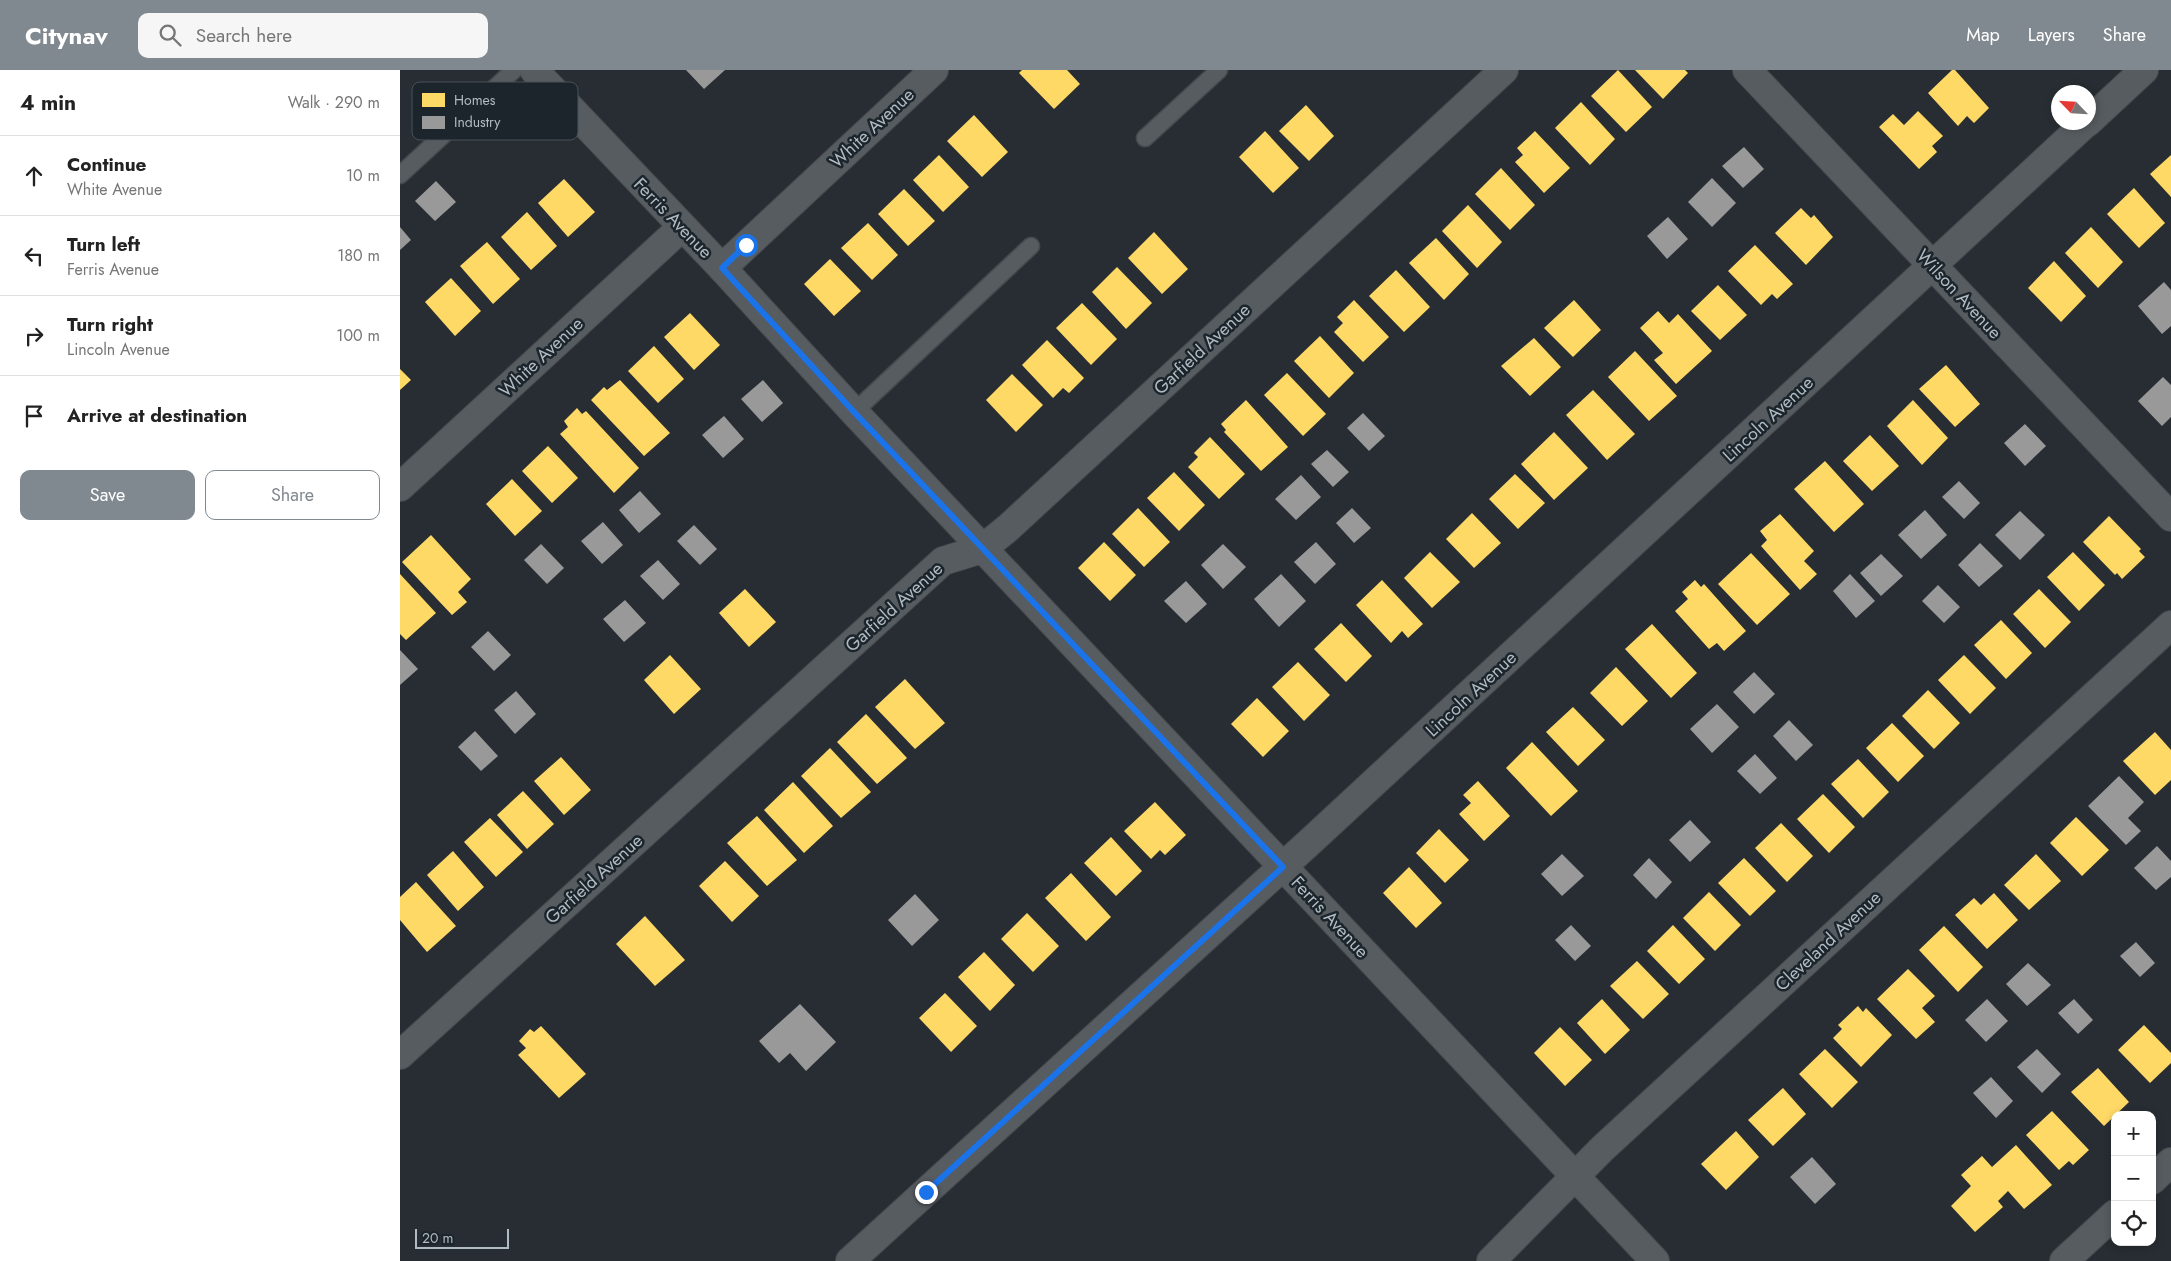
<!DOCTYPE html>
<meta charset="utf-8">
<style>
body{margin:0;font-family:Jost,sans-serif;background:#f6f6f6;color:#222}
.controls{position:absolute;right:15px;bottom:15px;display:grid;overflow:hidden;border-radius:10px;box-shadow:0 2px 8px #0003}
.controls button{width:45px;height:45px;display:grid;place-items:center;padding:0;border:0;border-bottom:1px solid #e0e0e0;background:#fff;color:#222;font:25px sans-serif}
.compass{position:absolute;left:1651px;top:15px;width:45px;height:45px;border-radius:50%;background:#fff;box-shadow:0 2px 8px #0003;rotate:295deg}
.scale{position:absolute;left:15px;bottom:12px;width:94px;box-sizing:border-box;padding-left:5px;border:2px solid #b1bbc3;border-top:0;font-size:14px;line-height:18px;white-space:nowrap;color:#b1bbc3;-webkit-text-stroke:4px #1b252b;paint-order:stroke}
.stop{position:absolute;width:15px;height:15px;margin:-11px;border:4px solid #1a73e8;border-radius:50%;background:#fff}
.stop.end{background:#1a73e8;border-color:#fff;box-shadow:0 1px 5px #0008}
.list{margin:0;padding:0;list-style:none}
h2{display:flex;justify-content:space-between;align-items:center;height:65px;margin:0;padding:0 20px;font-size:21px}
h2 small{font-size:16px;font-weight:400;color:#767676}
.list li{display:grid;grid-template-columns:32px 1fr auto;gap:15px;align-items:center;box-sizing:border-box;height:80px;padding:0 20px;border-top:1px solid #e0e0e0}
.list b{display:block;font-size:19px;white-space:nowrap}
.list p{margin:0;font-size:16px;white-space:nowrap;color:#767676}
.list em{font-size:16px;font-style:normal;color:#767676}
.actions{display:flex;gap:10px;padding:15px 20px}
.actions a{flex:1;padding:11px 0;border:1px solid #818990;border-radius:10px;text-align:center;font-size:18px;color:#818990}
.actions .main{background:#818990;color:#fff}
.icon{flex:none;width:28px;height:28px;fill:none;stroke:currentColor;stroke-width:2;stroke-linecap:round;stroke-linejoin:round}
.map{position:relative;flex:none;width:1771px;height:1191px;overflow:hidden}
header{display:flex;align-items:center;gap:30px;box-sizing:border-box;height:70px;padding:0 25px;background:#818990;color:#fff}
header strong{font-size:24px}
nav{display:flex;gap:28px;margin-inline-start:auto;font-size:18px}
.search{width:350px;height:45px;background:#f6f6f6;display:flex;align-items:center;gap:12px;box-sizing:border-box;padding:0 18px;border-radius:10px;color:#767676;font-size:19px}
main{display:flex}
aside{flex:1;background:#fff}
.map>svg:first-child{display:block}
.homes{fill:#ffd966}
.industry{fill:#999}
.lines{fill:none;stroke-linecap:round;stroke-linejoin:round}
.lane-casing{stroke:#45494d;stroke-width:19}
.street-casing{stroke:#45494d;stroke-width:30}
.lane{stroke:#575c60;stroke-width:16}
.street{stroke:#575c60;stroke-width:28}
.route{stroke:#1a73e8;stroke-width:6}
.labels{text-anchor:middle;dominant-baseline:central;stroke-width:5;stroke-linejoin:round;paint-order:stroke}
.street-label{font-size:18px;fill:#b1bbc3;stroke:#1b252b}
.key{fill:#1b252b;stroke:#485259;stroke-width:1}
.key-label{font-size:14px;fill:#b1bbc3}
</style>
<header>
<strong>Citynav</strong>
<div class="search"><svg class="icon" aria-label="search" viewBox="0 0 24 24"><circle cx="10" cy="10" r="6"/><path d="M15 15l6 6"/></svg>Search here</div>
<nav><a>Map</a><a>Layers</a><a>Share</a></nav>
</header>
<main>
<aside>
<h2>4 min<small>Walk · 290 m</small></h2>
<ul class="list">
<li><svg class="icon" aria-label="ahead" viewBox="0 0 24 24"><path d="M12 20V5M6 11l6-6 6 6"/></svg><div><b>Continue</b><p>White Avenue</p></div><em>10 m</em></li>
<li><svg class="icon" aria-label="left" viewBox="0 0 24 24"><path d="M17 20v-9H6M10 6l-5 5 5 5"/></svg><div><b>Turn left</b><p>Ferris Avenue</p></div><em>180 m</em></li>
<li><svg class="icon" aria-label="right" viewBox="0 0 24 24"><path d="M7 20v-9h11M14 6l5 5-5 5"/></svg><div><b>Turn right</b><p>Lincoln Avenue</p></div><em>100 m</em></li>
<li><svg class="icon" aria-label="arrive" viewBox="0 0 24 24"><path d="M6 21V4h12l-3 4 3 4H6"/></svg><div><b>Arrive at destination</b></div></li>
</ul>
<div class="actions"><a class="main">Save</a><a>Share</a></div>
</aside>
<div class="map">
<svg width="1771" height="1191" viewBox="0 0 1771 1191">
<rect width="100%" height="100%" fill="#272d32"/>
<g class="homes">
<polygon points="622,0 667,0 680,14 654,39 619,3"/>
<polygon points="1218,0 1252,37 1226,62 1191,26"/>
<polygon points="1235,0 1285,0 1288,3 1263,29"/>
<polygon points="1552,0 1555,0 1589,38 1574,53 1567,46 1558,56 1528,23"/>
<polygon points="1181,32 1215,69 1190,95 1155,58"/>
<polygon points="906,35 934,66 909,91 879,61"/>
<polygon points="1518,41 1543,66 1532,76 1537,82 1519,99 1479,57 1493,44 1504,55"/>
<polygon points="574,45 608,82 582,107 547,71"/>
<polygon points="865,61 899,98 873,123 839,87"/>
<polygon points="1135,61 1170,98 1144,123 1115,92 1123,85 1117,78"/>
<polygon points="539,85 569,117 543,142 513,110"/>
<polygon points="1771,85 1771,127 1750,104"/>
<polygon points="1101,98 1135,135 1110,160 1075,124"/>
<polygon points="164,109 195,142 168,167 138,133"/>
<polygon points="1734,118 1765,153 1739,178 1707,144"/>
<polygon points="504,119 535,151 508,176 478,144"/>
<polygon points="1068,135 1102,172 1077,198 1042,161"/>
<polygon points="1401,138 1411,148 1414,145 1433,167 1406,195 1375,163"/>
<polygon points="127,142 157,176 131,200 101,167"/>
<polygon points="468,153 498,185 472,210 441,178"/>
<polygon points="1691,157 1723,192 1698,218 1665,183"/>
<polygon points="754,162 788,199 762,224 728,188"/>
<polygon points="1036,168 1069,204 1044,230 1009,193"/>
<polygon points="87,172 120,209 93,234 60,196"/>
<polygon points="1355,175 1393,214 1377,229 1372,224 1361,235 1328,201"/>
<polygon points="430,189 461,221 434,246 404,214"/>
<polygon points="1654,191 1686,226 1661,252 1628,218"/>
<polygon points="717,197 752,233 726,259 692,222"/>
<polygon points="996,200 1030,237 1004,262 969,226"/>
<polygon points="51,208 81,241 55,266 25,232"/>
<polygon points="1318,215 1347,245 1320,270 1291,241"/>
<polygon points="954,230 989,267 963,292 934,262 943,253 937,247"/>
<polygon points="1174,230 1201,260 1173,287 1144,258"/>
<polygon points="682,233 717,269 691,295 656,258"/>
<polygon points="1258,241 1269,253 1278,244 1312,281 1276,314 1254,290 1263,283 1240,258"/>
<polygon points="290,243 320,275 294,300 264,267"/>
<polygon points="920,266 954,303 929,328 894,291"/>
<polygon points="1134,268 1161,297 1130,326 1101,296"/>
<polygon points="647,270 684,308 669,323 663,318 653,328 622,295"/>
<polygon points="254,276 284,309 258,333 228,301"/>
<polygon points="1235,281 1277,326 1249,351 1208,307"/>
<polygon points="1546,295 1580,334 1555,357 1519,319"/>
<polygon points="0,299 11,310 0,320"/>
<polygon points="887,303 926,344 903,366 864,325"/>
<polygon points="612,304 643,335 616,362 586,330"/>
<polygon points="220,310 270,363 244,386 191,330 204,317 207,320"/>
<polygon points="1193,320 1235,364 1207,390 1166,345"/>
<polygon points="846,330 888,377 861,401 824,362 826,360 821,354"/>
<polygon points="1513,330 1548,368 1522,395 1487,356"/>
<polygon points="177,338 182,344 186,341 239,398 214,423 160,364 168,357 164,351"/>
<polygon points="1154,362 1188,398 1154,430 1121,394"/>
<polygon points="1470,365 1499,396 1472,421 1443,391"/>
<polygon points="810,367 845,404 819,429 788,397 798,387 794,383"/>
<polygon points="148,376 178,408 152,433 122,401"/>
<polygon points="1425,391 1464,434 1434,462 1394,419"/>
<polygon points="774,402 805,435 779,461 747,428"/>
<polygon points="1115,404 1145,433 1118,459 1089,429"/>
<polygon points="112,409 142,441 115,466 86,434"/>
<polygon points="738,438 770,472 744,497 712,464"/>
<polygon points="1072,443 1101,473 1074,498 1046,469"/>
<polygon points="1380,444 1414,481 1404,491 1417,504 1400,520 1361,476 1367,470 1360,461"/>
<polygon points="1709,446 1741,479 1739,481 1745,487 1722,509 1717,503 1715,505 1683,472"/>
<polygon points="31,465 71,509 58,522 67,532 52,545 2,492"/>
<polygon points="704,472 736,505 710,531 678,498"/>
<polygon points="1030,482 1060,512 1032,538 1004,508"/>
<polygon points="1673,482 1705,515 1679,541 1647,507"/>
<polygon points="1351,483 1390,524 1357,555 1318,514"/>
<polygon points="0,504 36,543 6,570 0,564"/>
<polygon points="982,510 1023,554 1008,568 1002,561 991,573 956,535"/>
<polygon points="1295,510 1301,517 1304,514 1346,561 1324,581 1317,573 1309,579 1275,541 1288,529 1282,522"/>
<polygon points="345,519 376,552 349,577 319,543"/>
<polygon points="1639,519 1671,552 1645,578 1613,544"/>
<polygon points="1601,550 1632,583 1606,609 1574,575"/>
<polygon points="941,553 972,586 946,612 914,579"/>
<polygon points="1252,554 1297,603 1271,628 1225,579"/>
<polygon points="270,585 301,619 274,644 244,610"/>
<polygon points="1564,585 1596,618 1570,644 1538,610"/>
<polygon points="898,592 930,625 904,651 872,617"/>
<polygon points="1216,597 1248,631 1222,656 1190,623"/>
<polygon points="505,609 545,653 515,679 475,637"/>
<polygon points="1528,620 1560,653 1534,679 1502,646"/>
<polygon points="857,628 889,661 863,687 831,654"/>
<polygon points="1173,637 1205,670 1178,696 1146,662"/>
<polygon points="466,644 507,688 477,714 437,672"/>
<polygon points="1492,653 1524,686 1498,712 1466,678"/>
<polygon points="1755,662 1771,680 1771,710 1755,725 1723,691"/>
<polygon points="1132,672 1178,721 1151,746 1106,698"/>
<polygon points="430,678 471,722 441,748 401,706"/>
<polygon points="161,687 191,720 164,745 134,711"/>
<polygon points="1458,689 1489,722 1463,748 1431,714"/>
<polygon points="1078,711 1110,746 1084,771 1059,744 1071,733 1063,725"/>
<polygon points="393,712 433,756 404,783 364,740"/>
<polygon points="123,721 154,754 127,779 97,745"/>
<polygon points="1423,724 1455,757 1429,783 1397,749"/>
<polygon points="755,732 786,765 765,785 760,780 751,789 724,761"/>
<polygon points="357,746 397,790 367,816 327,773"/>
<polygon points="1676,747 1709,780 1682,806 1650,773"/>
<polygon points="90,748 123,782 96,807 64,772"/>
<polygon points="1381,753 1413,786 1387,812 1355,778"/>
<polygon points="1039,759 1069,790 1045,813 1016,783"/>
<polygon points="711,767 742,801 716,826 684,793"/>
<polygon points="53,781 84,817 58,841 27,805"/>
<polygon points="1636,784 1661,811 1629,840 1604,815"/>
<polygon points="1344,788 1376,821 1350,846 1318,813"/>
<polygon points="325,791 359,826 332,852 299,816"/>
<polygon points="1009,797 1042,833 1016,858 983,823"/>
<polygon points="671,803 711,847 686,871 645,828"/>
<polygon points="16,812 56,856 27,882 0,850 0,827"/>
<polygon points="1309,822 1341,855 1315,881 1283,848"/>
<polygon points="1594,823 1618,850 1587,879 1555,845 1574,828 1581,835"/>
<polygon points="627,843 659,876 633,902 601,869"/>
<polygon points="245,846 285,890 255,916 216,874"/>
<polygon points="1273,855 1305,889 1279,914 1247,881"/>
<polygon points="1544,856 1583,897 1558,922 1519,880"/>
<polygon points="584,882 615,915 590,941 558,907"/>
<polygon points="1237,891 1269,924 1243,949 1210,916"/>
<polygon points="1508,899 1535,926 1522,938 1535,952 1516,969 1477,929"/>
<polygon points="545,923 577,956 551,982 519,948"/>
<polygon points="1202,929 1230,960 1205,984 1177,953"/>
<polygon points="1458,936 1463,942 1466,938 1492,965 1461,997 1433,968 1442,959 1438,955"/>
<polygon points="1744,955 1771,983 1771,993 1750,1013 1718,980"/>
<polygon points="141,956 186,1004 159,1028 118,985 126,978 119,971 130,959 134,962"/>
<polygon points="1160,957 1192,990 1165,1016 1134,983"/>
<polygon points="1425,979 1458,1012 1432,1038 1399,1004"/>
<polygon points="1698,998 1729,1032 1704,1056 1671,1022"/>
<polygon points="1383,1018 1406,1044 1373,1076 1348,1050"/>
<polygon points="1652,1041 1689,1080 1673,1095 1669,1091 1659,1100 1626,1065"/>
<polygon points="1336,1061 1359,1087 1326,1120 1301,1094"/>
<polygon points="1616,1075 1652,1115 1624,1139 1608,1121 1598,1131 1603,1137 1575,1162 1551,1136 1571,1116 1561,1105 1582,1086 1592,1097"/>
</g>
<g class="industry">
<polygon points="286,0 325,0 304,19"/>
<polygon points="1344,77 1364,99 1343,118 1322,96"/>
<polygon points="1312,108 1336,133 1312,157 1288,132"/>
<polygon points="36,111 56,132 35,151 15,131"/>
<polygon points="1268,147 1288,169 1267,189 1247,166"/>
<polygon points="0,157 11,170 0,180"/>
<polygon points="1764,212 1771,220 1771,256 1762,264 1738,236"/>
<polygon points="1763,307 1771,315 1771,347 1762,356 1738,331"/>
<polygon points="363,310 383,333 362,352 341,329"/>
<polygon points="963,343 985,366 969,381 947,358"/>
<polygon points="324,346 344,369 323,388 302,365"/>
<polygon points="1625,354 1646,376 1625,396 1604,373"/>
<polygon points="927,380 949,402 933,417 911,394"/>
<polygon points="901,405 921,427 896,450 875,429"/>
<polygon points="1559,411 1580,433 1564,449 1542,427"/>
<polygon points="240,421 261,444 239,463 219,440"/>
<polygon points="952,438 971,458 954,473 936,453"/>
<polygon points="1525,440 1547,465 1521,489 1498,465"/>
<polygon points="1620,441 1645,465 1620,490 1595,465"/>
<polygon points="203,452 223,475 202,494 181,471"/>
<polygon points="294,455 317,479 300,495 277,471"/>
<polygon points="916,472 936,494 915,514 894,492"/>
<polygon points="1580,473 1603,496 1579,517 1558,495"/>
<polygon points="141,474 164,498 147,514 124,490"/>
<polygon points="823,474 846,497 823,519 801,495"/>
<polygon points="1481,484 1503,506 1481,526 1460,503"/>
<polygon points="258,490 280,514 263,530 240,506"/>
<polygon points="881,504 906,531 879,557 854,529"/>
<polygon points="1450,504 1475,531 1456,548 1433,521"/>
<polygon points="786,511 807,534 786,553 764,531"/>
<polygon points="1538,515 1560,537 1544,553 1522,531"/>
<polygon points="225,530 246,553 224,572 203,549"/>
<polygon points="88,561 111,585 94,601 71,577"/>
<polygon points="0,580 18,599 0,615"/>
<polygon points="1354,602 1375,624 1354,644 1333,622"/>
<polygon points="116,621 136,644 115,664 94,640"/>
<polygon points="1317,634 1339,657 1312,683 1290,659"/>
<polygon points="1389,650 1413,675 1396,691 1373,666"/>
<polygon points="75,661 98,686 81,701 58,677"/>
<polygon points="1355,684 1377,708 1360,724 1337,701"/>
<polygon points="1719,706 1744,732 1728,748 1741,761 1726,775 1688,736"/>
<polygon points="1290,750 1311,772 1290,792 1269,770"/>
<polygon points="1757,776 1771,791 1771,807 1756,820 1734,798"/>
<polygon points="1162,784 1184,806 1162,826 1141,804"/>
<polygon points="1249,788 1272,812 1256,829 1233,805"/>
<polygon points="515,824 539,850 512,876 488,850"/>
<polygon points="1171,855 1191,876 1175,891 1155,870"/>
<polygon points="1736,872 1755,893 1740,907 1720,886"/>
<polygon points="1628,893 1651,915 1627,936 1606,914"/>
<polygon points="1587,929 1608,951 1586,972 1565,950"/>
<polygon points="1674,929 1693,950 1678,964 1658,943"/>
<polygon points="400,934 436,972 406,1001 390,983 379,993 359,971"/>
<polygon points="1637,979 1661,1004 1642,1023 1617,997"/>
<polygon points="1591,1007 1613,1031 1596,1048 1573,1023"/>
<polygon points="1412,1087 1436,1114 1415,1134 1390,1107"/>
</g>
<g class="lines">
<defs>
<g id="lane">
<polyline points="745,68 819,0"/>
<polyline points="0,105 114,0"/>
<polyline points="454,342 631,176"/>
</g>
<g id="street">
<polyline points="134,0 322,198 454,342 1255,1191"/>
<polyline points="1347,0 1771,447"/>
<polyline points="1688,52 1744,0"/>
<polyline points="322,198 534,0"/>
<polyline points="0,417 281,158"/>
<polyline points="0,985 543,491 582,479 608,458 1104,0"/>
<polyline points="1752,1110 1771,1092"/>
<polyline points="450,1191 913,769 1687,52"/>
<polyline points="1091,1191 1203,1078 1771,555"/>
<polyline points="1664,1191 1715,1144"/>
</g>
</defs>
<use href="#lane" class="lane-casing"/>
<use href="#street" class="street-casing"/>
<use href="#lane" class="lane"/>
<use href="#street" class="street"/>
</g>
<g class="lines">
<polyline class="route" points="346,175 322,198 454,342 883,797 526,1122"/>
</g>
<g class="labels">
<g class="street-label">
<text transform="translate(472 58) rotate(-43)">White Avenue</text>
<text transform="translate(273 148) rotate(46)">Ferris Avenue</text>
<text transform="translate(1559 224) rotate(47)">Wilson Avenue</text>
<text transform="translate(802 279) rotate(-43)">Garfield Avenue</text>
<text transform="translate(141 287) rotate(-43)">White Avenue</text>
<text transform="translate(1368 349) rotate(-43)">Lincoln Avenue</text>
<text transform="translate(494 537) rotate(-42)">Garfield Avenue</text>
<text transform="translate(1071 624) rotate(-43)">Lincoln Avenue</text>
<text transform="translate(194 809) rotate(-42)">Garfield Avenue</text>
<text transform="translate(930 847) rotate(47)">Ferris Avenue</text>
<text transform="translate(1428 871) rotate(-43)">Cleveland Avenue</text>
</g>
</g>
<rect x="12" y="12" width="166" height="58" rx="8" class="key"/>
<rect x="22" y="23" width="23" height="14" fill="#ffd966"/>
<rect x="22" y="46" width="23" height="13" fill="#999"/>
<g class="key-label">
<text x="54" y="35">Homes</text>
<text x="54" y="57">Industry</text>
</g>
</svg>
<div class="controls">
<button>+</button>
<button>−</button>
<button><svg class="icon" aria-label="locate" viewBox="0 0 24 24"><circle cx="12" cy="12" r="6"/><path d="M12 2v4M12 18v4M2 12h4M18 12h4"/></svg></button>
</div>
<svg class="compass" viewBox="-18 -18 36 36"><path d="M0-13l5 13h-10z" fill="#e53935"/><path d="M0 13l5-13h-10z" fill="#767676"/></svg>
<div class="scale">20 m</div>
<div class="stop" style="left:346px;top:175px"></div>
<div class="stop end" style="left:526px;top:1122px"></div>
</div>
</main>
